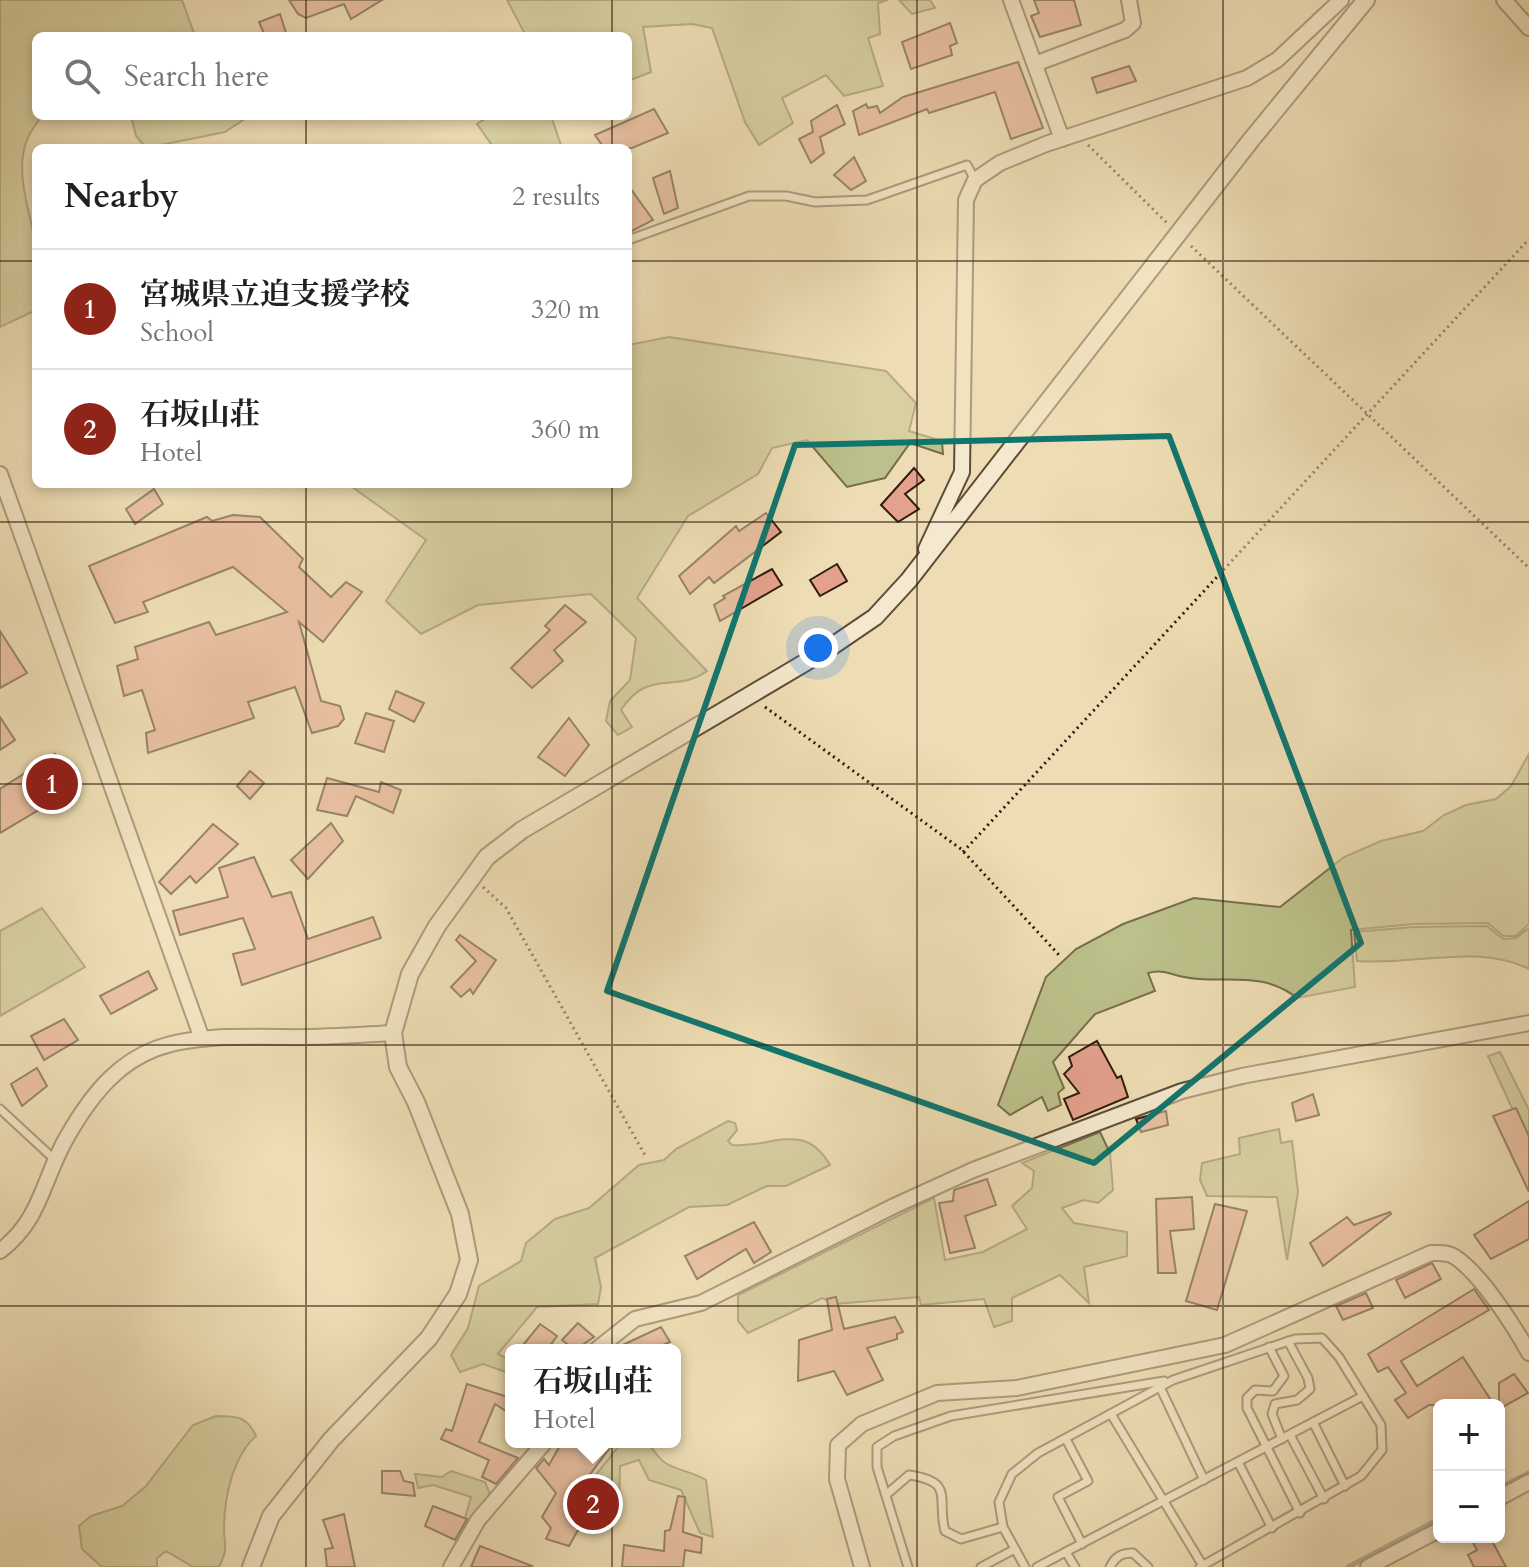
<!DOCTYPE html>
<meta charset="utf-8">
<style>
body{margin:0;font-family:Cardo,"Noto Serif JP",serif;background:#f6f6f6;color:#202124}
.controls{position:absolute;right:24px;bottom:24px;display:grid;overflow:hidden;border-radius:12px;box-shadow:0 4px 12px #0003}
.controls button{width:72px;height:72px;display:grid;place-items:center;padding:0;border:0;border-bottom:2px solid #e0e0e0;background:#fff;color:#202124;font:40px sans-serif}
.you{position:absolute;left:818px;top:648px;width:28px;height:28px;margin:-20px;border:6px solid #fff;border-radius:50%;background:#1a73e8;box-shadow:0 0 0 12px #1a73e833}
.badge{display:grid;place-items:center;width:52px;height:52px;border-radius:50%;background:#8f2418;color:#fff;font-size:26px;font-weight:700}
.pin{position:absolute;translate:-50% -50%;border:4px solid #fff;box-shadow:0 2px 8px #0006}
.popup{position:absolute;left:505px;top:1344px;width:176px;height:104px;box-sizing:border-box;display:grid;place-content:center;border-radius:12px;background:#fff;filter:drop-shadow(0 2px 6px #0005);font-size:26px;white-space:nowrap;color:#757577}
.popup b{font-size:30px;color:#202124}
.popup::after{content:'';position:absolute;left:50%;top:100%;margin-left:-16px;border:16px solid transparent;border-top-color:#fff}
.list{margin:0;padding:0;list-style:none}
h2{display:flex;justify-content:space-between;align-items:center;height:104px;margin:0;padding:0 32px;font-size:34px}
h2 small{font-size:26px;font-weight:400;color:#757577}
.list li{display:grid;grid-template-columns:52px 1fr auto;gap:24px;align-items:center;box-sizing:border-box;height:120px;padding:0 32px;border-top:2px solid #e0e0e0}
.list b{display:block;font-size:30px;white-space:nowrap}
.list p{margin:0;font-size:26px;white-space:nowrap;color:#757577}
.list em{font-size:26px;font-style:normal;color:#757577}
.icon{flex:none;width:44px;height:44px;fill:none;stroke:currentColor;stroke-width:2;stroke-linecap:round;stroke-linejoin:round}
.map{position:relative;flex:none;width:1529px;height:1567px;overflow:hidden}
.search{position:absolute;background:#fff;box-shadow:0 4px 12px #0003;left:32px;top:32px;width:600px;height:88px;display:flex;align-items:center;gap:20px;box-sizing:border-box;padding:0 28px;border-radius:12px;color:#757577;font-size:30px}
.panel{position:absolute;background:#fff;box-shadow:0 4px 12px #0003;left:32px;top:144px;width:600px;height:344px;border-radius:12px}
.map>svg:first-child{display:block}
.green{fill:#bcc08a;stroke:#766e4c;stroke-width:2}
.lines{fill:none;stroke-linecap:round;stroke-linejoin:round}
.stream{stroke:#6f7b70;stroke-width:5}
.building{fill:#e4a18c;stroke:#2f1b0f;stroke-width:2}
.service-casing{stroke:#5f4c38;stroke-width:11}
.minor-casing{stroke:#5f4c38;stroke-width:18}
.tertiary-casing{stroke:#5f4c38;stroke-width:20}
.path{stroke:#2f1b0f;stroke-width:3;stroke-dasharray:2 4;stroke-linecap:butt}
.service{stroke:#f4e9ce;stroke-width:7}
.minor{stroke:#f4e9ce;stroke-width:14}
.tertiary{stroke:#f4e9ce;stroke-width:16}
.marked{fill:none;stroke:#0f766e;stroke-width:6;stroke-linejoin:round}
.grid{fill:none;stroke:#2f1b0f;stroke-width:2;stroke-opacity:0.55}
</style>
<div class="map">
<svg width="1529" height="1567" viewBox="0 0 1529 1567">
<rect width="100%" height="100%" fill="#eeddb4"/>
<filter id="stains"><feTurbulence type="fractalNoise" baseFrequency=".0025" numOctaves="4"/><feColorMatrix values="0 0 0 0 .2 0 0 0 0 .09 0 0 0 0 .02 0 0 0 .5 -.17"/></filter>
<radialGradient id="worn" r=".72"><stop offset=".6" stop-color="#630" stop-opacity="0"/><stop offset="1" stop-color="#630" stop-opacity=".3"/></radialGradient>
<g class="green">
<path d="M 0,0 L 182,0 L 195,36 L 36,36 L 36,116 L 43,116 C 5,154 29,201 36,247 C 39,267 36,289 36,310 L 0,327 Z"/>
<polygon points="507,0 888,0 878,3 880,34 868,38 883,86 844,96 826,75 782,98 793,123 759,145 745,122 712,28 692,24 643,27 651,72 628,81 628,36 526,36"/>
<polygon points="899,0 930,0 935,8 912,14"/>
<polygon points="131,116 249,116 225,132 146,148 136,136"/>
<polygon points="489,116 551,116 562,148 494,148 477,124"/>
<path d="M 669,337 L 886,371 L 916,403 L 909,431 L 942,441 L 943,454 L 910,443 L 885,478 L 847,487 L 807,440 L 772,448 L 758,474 L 688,516 L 637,598 L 707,671 C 676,694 649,667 621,710 L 632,727 L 618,735 L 606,721 L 610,701 L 630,680 L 636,638 L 591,594 L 478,605 L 421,634 L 386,601 L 426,540 L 348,484 L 628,484 L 628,345 Z"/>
<path d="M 1529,754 L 1529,924 L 1516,936 L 1503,936 L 1488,923 L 1413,924 L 1351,930 L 1355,987 L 1297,998 C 1260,969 1222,985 1184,977 C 1169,974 1163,969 1148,973 L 1155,991 L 1095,1014 L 1053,1062 L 1064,1088 L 1058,1093 L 1061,1105 L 1048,1111 L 1042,1097 L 1010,1115 L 998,1105 L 1046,977 L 1076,949 L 1123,924 L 1194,898 L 1280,907 L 1344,857 L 1381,841 L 1423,831 L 1444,815 L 1466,805 L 1496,799 L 1511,786 Z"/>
<polygon points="42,908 85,967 0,1016 0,931"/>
<path d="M 1487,926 L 1503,939 L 1516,938 L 1529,928 L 1529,969 C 1477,943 1413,966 1357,961 L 1354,932 L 1413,927 Z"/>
<polygon points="1500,1052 1529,1110 1529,1145 1488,1056"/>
<path d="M 728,1121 L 735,1123 L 737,1130 L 728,1141 L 732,1145 C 773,1148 804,1120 830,1165 L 786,1186 L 767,1186 L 727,1205 L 689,1207 L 595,1258 L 601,1287 L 598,1304 L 537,1307 L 498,1354 L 511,1360 L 509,1373 L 483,1364 L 460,1372 L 451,1355 L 468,1328 L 479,1286 L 521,1261 L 526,1243 L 555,1219 L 589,1208 L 639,1165 L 664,1160 L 676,1149 Z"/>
<polygon points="1279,1129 1281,1143 1292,1141 1298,1192 1287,1260 1277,1197 1207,1196 1200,1180 1202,1163 1240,1154 1239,1138"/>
<polygon points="1100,1132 1110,1153 1113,1190 1098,1203 1084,1200 1062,1208 1074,1223 1127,1232 1127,1256 1084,1267 1089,1303 1060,1275 1012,1298 1012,1321 994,1327 984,1299 921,1305 919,1297 835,1304 822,1298 748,1333 738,1321 738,1295 934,1198 945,1260 983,1252 1027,1229 1012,1206 1032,1188 1034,1171 1022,1163"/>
<path d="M 216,1416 C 236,1416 247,1416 256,1436 C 232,1458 224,1498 224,1531 C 225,1549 228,1548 219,1567 L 193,1567 L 166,1551 L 157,1558 L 157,1567 L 102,1567 L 82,1549 L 79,1526 L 91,1516 L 122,1506 L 145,1487 L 193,1425 Z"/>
<path d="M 622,1442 L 647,1442 C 653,1448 657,1457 664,1462 C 674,1470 691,1471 706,1480 L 713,1537 L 700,1533 L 681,1490 L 649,1480 L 639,1460 L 620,1466 L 619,1508 L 607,1503 L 604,1488 L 595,1476 Z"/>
<polygon points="451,1471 485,1482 490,1494 461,1532 471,1497 433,1485 418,1488 415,1474 442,1477"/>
</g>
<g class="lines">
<g class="stream">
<polyline points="1499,1488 1529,1473"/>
<polyline points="1348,1567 1439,1519"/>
</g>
</g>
<g class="building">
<polygon points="289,0 382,0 351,19 344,4 306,18 298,14"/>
<polygon points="1034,0 1074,0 1081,25 1040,37 1031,16 1039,13"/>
<polygon points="280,14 287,36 265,36 259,22"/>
<polygon points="950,23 957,43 950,46 952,55 911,69 902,42"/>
<polygon points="1018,62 1043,128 1011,139 995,92 929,113 927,109 859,135 853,111 866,104 868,108 877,106 880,113 903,97"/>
<polygon points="1129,66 1136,81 1097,93 1092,78"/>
<polygon points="837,105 845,124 820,137 824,153 811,163 799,139 813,132 811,121"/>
<polygon points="654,109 668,133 632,148 604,148 595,135"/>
<polygon points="854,157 866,181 851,190 834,175"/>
<polygon points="670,171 678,208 664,214 653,178"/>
<polygon points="628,185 653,220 628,233"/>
<polygon points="914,468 924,480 905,494 919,509 898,522 881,505"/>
<polygon points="154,489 163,504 135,524 126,509"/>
<polygon points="766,513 781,532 714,583 709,577 690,594 679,576 736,526 739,531"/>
<polygon points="233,515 260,517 303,559 299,567 331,597 346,582 362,592 323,642 299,622 321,701 340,706 344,719 338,726 312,733 295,687 248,702 254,718 148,753 146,733 155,730 142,690 124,696 117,666 138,659 135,647 209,622 216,635 287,612 233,567 143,602 148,612 115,623 89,566 207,517 212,521"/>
<polygon points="837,564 847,581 820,596 810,580"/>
<polygon points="772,569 782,585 720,621 714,605 725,598 723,596"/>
<polygon points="565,605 586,622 554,650 563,661 532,688 511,668 550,630 545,626"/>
<polygon points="0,631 27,673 0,688"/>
<polygon points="396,691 424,703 414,722 389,709"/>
<polygon points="366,713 394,721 384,752 355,743"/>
<polygon points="0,717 15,740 0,750"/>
<polygon points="569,718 589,745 565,776 538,757"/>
<polygon points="55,754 74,789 0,833 0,789"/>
<polygon points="250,771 264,783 250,799 237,786"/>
<polygon points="327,778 379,792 381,782 401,790 393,813 356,796 347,816 317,810"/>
<polygon points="331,823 343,841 308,879 291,860"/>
<polygon points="213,824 238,844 196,883 190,876 171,894 159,882"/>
<polygon points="254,857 272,897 291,892 308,939 373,917 381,938 242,985 233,954 255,949 243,918 180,935 173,911 228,897 219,868"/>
<polygon points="460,935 496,960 473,994 470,989 461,997 451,987 476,961 456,940"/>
<polygon points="148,971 157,989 111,1014 100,996"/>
<polygon points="64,1019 78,1040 44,1060 31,1036"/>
<polygon points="1097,1041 1117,1078 1121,1076 1128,1097 1073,1120 1064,1099 1079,1093 1064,1074 1072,1066 1069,1057"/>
<polygon points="37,1068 47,1086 22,1106 11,1084"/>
<polygon points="1313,1094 1319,1115 1296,1121 1292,1103"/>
<polygon points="1516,1108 1529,1136 1529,1192 1493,1116"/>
<polygon points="1166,1111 1168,1125 1141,1132 1136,1119"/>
<polygon points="987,1179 996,1205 965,1216 975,1248 950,1253 939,1203 953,1201 954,1190"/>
<polygon points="1192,1197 1194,1229 1170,1231 1176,1273 1158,1273 1156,1199"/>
<polygon points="1529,1201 1529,1239 1491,1259 1474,1235"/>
<polygon points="1215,1204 1247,1211 1217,1310 1186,1301"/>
<polygon points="1390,1212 1391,1214 1323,1266 1310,1243 1347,1217 1354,1225"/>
<polygon points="754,1222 771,1252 754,1263 746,1249 697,1279 685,1256"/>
<polygon points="1432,1263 1441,1279 1405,1298 1396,1280"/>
<polygon points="1474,1289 1489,1310 1401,1361 1417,1386 1463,1357 1494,1405 1429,1405 1408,1418 1395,1400 1406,1393 1388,1367 1378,1372 1368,1354"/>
<polygon points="1366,1293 1373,1308 1343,1320 1336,1306"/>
<polygon points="836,1297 844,1329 895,1317 903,1332 897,1334 897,1339 867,1348 883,1380 847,1395 834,1371 798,1381 799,1340 832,1330 827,1299"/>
<polygon points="578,1323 594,1337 575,1350 562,1340"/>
<polygon points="540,1324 557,1336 547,1350 519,1350"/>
<polygon points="661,1327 670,1342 651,1350 612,1350"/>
<polygon points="1514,1374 1528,1393 1499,1409 1499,1383"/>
<polygon points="467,1384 511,1398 506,1411 495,1404 479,1442 518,1458 496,1484 482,1477 489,1460 441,1439 446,1429 452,1431"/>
<polygon points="562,1442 614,1442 583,1484 599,1493 569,1546 546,1539 551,1528 542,1517 556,1493 536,1468 544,1459 549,1465"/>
<polygon points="382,1471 400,1471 404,1481 413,1483 415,1496 382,1493"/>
<polygon points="678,1496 685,1497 683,1532 702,1538 701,1553 685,1550 683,1567 622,1567 624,1545 664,1551 665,1531 670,1530"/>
<polygon points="433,1506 467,1519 455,1540 425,1526"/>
<polygon points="344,1514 355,1567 327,1567 325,1549 333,1548 323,1520"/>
<polygon points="1470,1537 1490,1537 1506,1567 1474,1567 1468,1555 1477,1550"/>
<polygon points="480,1546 532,1566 531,1567 471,1567"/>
</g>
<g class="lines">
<defs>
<g id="service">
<polyline points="628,240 749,196 786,196 815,202 867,200 967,165 975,180"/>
<polyline points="0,1109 54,1159"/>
<polyline points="1269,1347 1284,1376 1273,1391 1255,1390 1247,1398 1247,1408 1300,1513"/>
<polyline points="1160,1387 1204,1480"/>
<polyline points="1111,1414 1203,1566"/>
<polyline points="1313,1422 1345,1486"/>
<polyline points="1290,1435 1324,1499"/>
<polyline points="1066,1439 1088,1481 1058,1497 1082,1544"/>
<polyline points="1282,1439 1272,1414 1275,1404 1297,1400 1310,1389 1308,1378 1288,1341"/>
<polyline points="1238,1462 1272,1528"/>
<path d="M 887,1494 L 909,1475 C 956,1482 936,1498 945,1531 L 961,1539 L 1003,1527"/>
<polyline points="1066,1552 1075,1567"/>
<polyline points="908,1567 877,1467 877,1447 894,1436 951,1416 1164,1381"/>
<polyline points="981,1567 1015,1549"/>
<polyline points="1025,1567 1003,1527 999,1502 1012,1474 1038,1453 1173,1380 1295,1339 1322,1338 1339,1357 1381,1425 1382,1450 1361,1476 1200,1567"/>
<polyline points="1037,1567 1363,1396"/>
<path d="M 1110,1567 C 1115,1557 1121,1553 1133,1553 L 1148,1567"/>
</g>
<g id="minor">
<polyline points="1011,0 1062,139"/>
<polyline points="1504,0 1529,28"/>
<polyline points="1035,64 1125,30 1133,23 1129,0"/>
<polyline points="0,474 201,1036"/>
<polyline points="926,549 962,472 966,200 975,180 1000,163 1046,144 1247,78 1277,60 1341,0"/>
<path d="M 0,1251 C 42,1219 42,1180 67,1137 C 125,1035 176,1036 283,1037 C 320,1038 356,1035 393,1033"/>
<polyline points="596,1350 635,1319 701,1303 894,1206 973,1170 1182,1091 1242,1076 1529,1023"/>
<polyline points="1499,1498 1529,1482"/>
<polyline points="451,1567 478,1520 545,1442"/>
<path d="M 862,1567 L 837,1479 L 838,1445 L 862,1424 L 937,1393 L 1017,1388 L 1225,1345 L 1431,1253 C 1440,1253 1448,1252 1455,1257 C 1481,1274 1514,1326 1529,1353"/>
<polyline points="1368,1567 1439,1530"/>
</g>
<polyline id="tertiary" points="251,1567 271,1516 331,1440 429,1338 458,1294 469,1260 460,1214 416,1102 398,1067 393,1033 410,974 437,926 487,857 522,830 828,649 875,617 909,580 1251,140 1366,0"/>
</defs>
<use href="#service" class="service-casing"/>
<use href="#minor" class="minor-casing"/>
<use href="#tertiary" class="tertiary-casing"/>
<g class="path">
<polyline points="1088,145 1168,224"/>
<polyline points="1191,246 1529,568"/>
<polyline points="765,707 961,849 1059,955"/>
<polyline points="963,852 1529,239"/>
<polyline points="483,887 506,908 646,1157"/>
</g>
<use href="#service" class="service"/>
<use href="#minor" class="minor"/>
<use href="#tertiary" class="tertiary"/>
</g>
<path d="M0 0H1529V1567H0ZM 1169,436 L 1361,943 L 1094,1163 L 607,991 L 795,445 Z" fill="#eeddb4" fill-opacity=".55" fill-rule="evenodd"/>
<path class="marked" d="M 1169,436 L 1361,943 L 1094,1163 L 607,991 L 795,445 Z"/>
<path class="grid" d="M 306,0 L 306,36M 612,0 L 612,36M 917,0 L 917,1567M 1223,0 L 1223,1567M 306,116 L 306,148M 612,116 L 612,148M 0,261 L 36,261M 628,261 L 1529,261M 306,484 L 306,1567M 612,484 L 612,1567M 0,522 L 1529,522M 0,784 L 1529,784M 0,1045 L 1529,1045M 0,1306 L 1529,1306"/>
<rect width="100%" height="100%" filter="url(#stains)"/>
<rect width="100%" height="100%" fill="url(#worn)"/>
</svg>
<div class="controls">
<button>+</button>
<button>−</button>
</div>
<div class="you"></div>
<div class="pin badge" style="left:52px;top:784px">1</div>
<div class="pin badge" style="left:593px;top:1504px">2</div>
<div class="popup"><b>石坂山荘</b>Hotel</div>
<div class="search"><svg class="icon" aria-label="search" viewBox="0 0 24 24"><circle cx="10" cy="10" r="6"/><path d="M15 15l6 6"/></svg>Search here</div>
<section class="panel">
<h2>Nearby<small>2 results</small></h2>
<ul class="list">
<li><span class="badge">1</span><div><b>宮城県立迫支援学校</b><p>School</p></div><em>320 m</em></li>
<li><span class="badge">2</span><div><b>石坂山荘</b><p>Hotel</p></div><em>360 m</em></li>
</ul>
</section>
</div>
